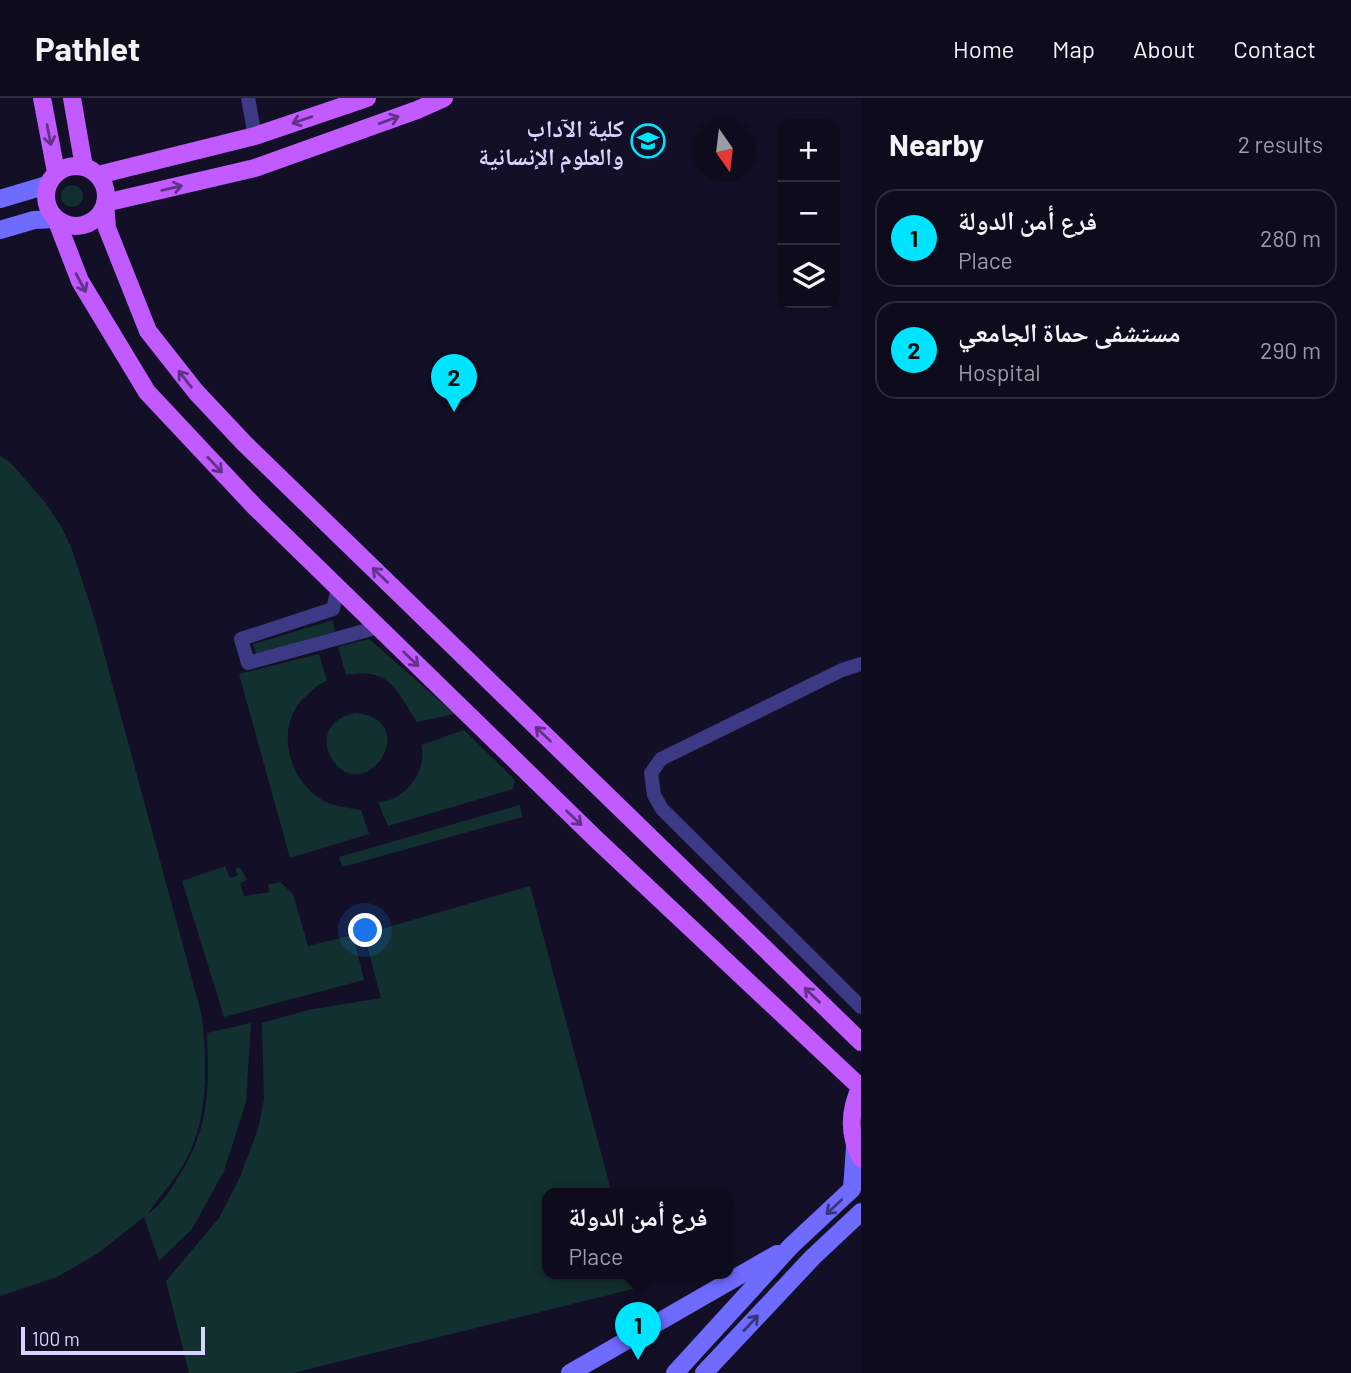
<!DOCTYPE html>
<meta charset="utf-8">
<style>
body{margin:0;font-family:Barlow,"Noto Naskh Arabic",sans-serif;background:#171425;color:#f1f3f6}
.controls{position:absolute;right:21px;top:21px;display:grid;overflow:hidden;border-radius:14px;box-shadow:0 4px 10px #0003}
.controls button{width:63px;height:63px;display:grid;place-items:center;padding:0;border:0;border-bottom:2px solid #2e2b3b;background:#0e0b1c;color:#f1f3f6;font:35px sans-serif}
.compass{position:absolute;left:693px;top:21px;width:63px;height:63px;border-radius:50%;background:#0e0b1c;box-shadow:0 4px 10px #0003;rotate:166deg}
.scale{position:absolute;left:21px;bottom:18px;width:184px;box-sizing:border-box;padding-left:7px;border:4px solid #d9d4ff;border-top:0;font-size:19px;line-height:24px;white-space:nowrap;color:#d9d4ff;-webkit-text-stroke:5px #130f26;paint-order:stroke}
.you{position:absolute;left:366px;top:833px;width:24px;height:24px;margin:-18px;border:5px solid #fff;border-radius:50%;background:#1a73e8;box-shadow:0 0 0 10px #1a73e833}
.badge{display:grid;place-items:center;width:46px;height:46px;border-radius:50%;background:#00e5ff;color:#111;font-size:23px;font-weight:700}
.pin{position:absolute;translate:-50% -58px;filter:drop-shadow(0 2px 4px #0008)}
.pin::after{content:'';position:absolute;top:37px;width:24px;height:21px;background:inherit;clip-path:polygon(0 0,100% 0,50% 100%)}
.popup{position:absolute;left:542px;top:1090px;width:192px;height:91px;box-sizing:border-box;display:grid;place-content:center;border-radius:14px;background:#0e0b1c;filter:drop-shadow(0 2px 5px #0005);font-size:23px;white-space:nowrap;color:#9b9ba3}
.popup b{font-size:26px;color:#f1f3f6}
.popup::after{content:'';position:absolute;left:50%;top:100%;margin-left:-14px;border:14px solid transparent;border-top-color:#0e0b1c}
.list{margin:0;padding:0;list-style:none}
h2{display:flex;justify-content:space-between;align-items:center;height:91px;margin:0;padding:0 28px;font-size:30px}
h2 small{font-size:23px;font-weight:400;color:#9b9ba3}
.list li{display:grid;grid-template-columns:46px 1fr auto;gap:21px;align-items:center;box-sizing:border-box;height:98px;margin:0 14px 14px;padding:0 14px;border:2px solid #2e2b3b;border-radius:21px}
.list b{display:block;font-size:26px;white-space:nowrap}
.list p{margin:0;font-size:23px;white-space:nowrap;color:#9b9ba3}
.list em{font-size:23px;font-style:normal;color:#9b9ba3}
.icon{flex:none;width:38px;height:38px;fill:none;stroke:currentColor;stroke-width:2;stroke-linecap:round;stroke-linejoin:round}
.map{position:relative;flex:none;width:861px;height:1275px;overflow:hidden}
header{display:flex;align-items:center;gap:42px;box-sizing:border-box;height:98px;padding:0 35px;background:#0e0b1c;border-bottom:2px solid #2e2b3b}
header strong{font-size:33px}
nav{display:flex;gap:38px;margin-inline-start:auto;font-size:24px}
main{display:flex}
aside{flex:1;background:#0e0b1c}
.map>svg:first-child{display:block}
.green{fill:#12302f}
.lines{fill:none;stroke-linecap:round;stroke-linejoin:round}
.street{stroke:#3d3a85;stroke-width:14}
.secondary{stroke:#6f6bff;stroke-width:18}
.primary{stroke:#c25bff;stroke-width:18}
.oneway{stroke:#623188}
.oneway2{stroke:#38347d}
.labels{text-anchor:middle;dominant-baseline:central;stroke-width:5;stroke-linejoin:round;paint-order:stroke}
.poi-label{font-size:24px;font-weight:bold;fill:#d9d4ff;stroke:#130f26;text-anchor:end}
</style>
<header>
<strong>Pathlet</strong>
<nav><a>Home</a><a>Map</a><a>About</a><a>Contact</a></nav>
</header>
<main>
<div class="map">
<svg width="861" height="1275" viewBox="0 0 861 1275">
<rect width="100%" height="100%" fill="#130f26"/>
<g class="green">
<circle cx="72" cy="98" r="11"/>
<path d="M 0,358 L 10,364 L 45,404 L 61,428 L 71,449 L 95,522 L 202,918 C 207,971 210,1025 180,1072 C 171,1087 157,1101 148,1116 C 162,1106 170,1093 179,1078 C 210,1029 209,991 207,935 L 251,925 L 246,1004 L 224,1073 L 192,1131 L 159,1163 L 144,1119 L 97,1156 L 57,1179 L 0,1198 Z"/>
<polygon points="333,522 335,533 257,557 253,546"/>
<path d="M 369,541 L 455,616 L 417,624 C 396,593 392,569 346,577 L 338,549 Z"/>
<path d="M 319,556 L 327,583 C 317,586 313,592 305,599 C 275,627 287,678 319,700 C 332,709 346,709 361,712 L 369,736 L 290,760 L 239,576 Z"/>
<path d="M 357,615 C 424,624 364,711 332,661 C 318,639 332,618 357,615 Z"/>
<path d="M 464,632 L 515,682 L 513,691 L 388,728 L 378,704 C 404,704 429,672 421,647 Z"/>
<polygon points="520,707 522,719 342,769 339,759"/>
<polygon points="225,768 230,780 238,777 235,771 240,769 247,782 240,785 244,798 270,794 268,787 280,784 293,796 308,848 353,837 364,882 224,919 182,783"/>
<polygon points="530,788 612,1096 547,1096 547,1176 633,1176 637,1190 293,1275 189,1275 166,1183 219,1120 239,1081 258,1031 264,1002 262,925 308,912 381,900 364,836"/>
</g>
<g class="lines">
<g class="street">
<polyline points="248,0 255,38"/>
<polyline points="338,490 333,511 241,541 248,565 379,529"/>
<polyline points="861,566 842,572 661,661 651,675 654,697 662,711 861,909"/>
</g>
<g class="secondary">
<polyline points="0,101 47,87"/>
<polyline points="0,132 34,122 56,121"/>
<polyline points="570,1275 777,1156"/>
<polyline points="675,1275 791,1148 852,1091 855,1049"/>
<polyline points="704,1275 813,1159 861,1114"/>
</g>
<g class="primary">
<polyline points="42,0 56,74"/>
<polyline points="72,0 84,69"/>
<polyline points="444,0 417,12 255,70 105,105 107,130 148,233 196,294 244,345 861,944"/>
<circle cx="76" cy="98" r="30"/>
<polyline points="98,77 255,38 367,0"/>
<polyline points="56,121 80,183 147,294 255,409 597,742 860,989"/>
<path d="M 861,988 C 849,1013 848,1036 861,1060"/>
</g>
</g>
<defs><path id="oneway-shaft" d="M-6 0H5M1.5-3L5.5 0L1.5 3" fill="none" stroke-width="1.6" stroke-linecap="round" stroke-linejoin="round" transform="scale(1.75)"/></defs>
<g class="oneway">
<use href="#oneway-shaft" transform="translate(302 22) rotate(161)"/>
<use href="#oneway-shaft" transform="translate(389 22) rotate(-20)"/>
<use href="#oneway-shaft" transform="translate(49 37) rotate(79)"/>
<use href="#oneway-shaft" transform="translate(172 90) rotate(-13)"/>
<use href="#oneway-shaft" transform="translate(81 185) rotate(62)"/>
<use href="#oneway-shaft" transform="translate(185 281) rotate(-128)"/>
<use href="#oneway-shaft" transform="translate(215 367) rotate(47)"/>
<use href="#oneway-shaft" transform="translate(380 477) rotate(-136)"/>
<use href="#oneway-shaft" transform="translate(411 561) rotate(44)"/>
<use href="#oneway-shaft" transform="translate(543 636) rotate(-136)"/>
<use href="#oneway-shaft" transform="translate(574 720) rotate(44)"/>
<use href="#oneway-shaft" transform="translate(812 897) rotate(-136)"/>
</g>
<g class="oneway2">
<use href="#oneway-shaft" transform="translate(834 1109) rotate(137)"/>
<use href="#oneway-shaft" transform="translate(751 1225) rotate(-47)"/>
</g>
<defs>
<symbol id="university-ring" viewBox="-11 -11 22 22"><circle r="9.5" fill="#130f26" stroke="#00e5ff" stroke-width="1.5"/><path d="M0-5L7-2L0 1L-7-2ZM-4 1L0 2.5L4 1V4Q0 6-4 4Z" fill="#00e5ff"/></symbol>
</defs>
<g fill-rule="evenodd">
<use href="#university-ring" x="629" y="24" width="38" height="38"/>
</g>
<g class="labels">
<g class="poi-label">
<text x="624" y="29">كلية الآداب<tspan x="624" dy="28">والعلوم الإنسانية</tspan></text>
</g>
</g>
</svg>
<div class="controls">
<button>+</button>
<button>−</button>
<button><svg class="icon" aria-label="layers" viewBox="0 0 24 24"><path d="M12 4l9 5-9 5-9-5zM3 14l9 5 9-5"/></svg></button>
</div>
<svg class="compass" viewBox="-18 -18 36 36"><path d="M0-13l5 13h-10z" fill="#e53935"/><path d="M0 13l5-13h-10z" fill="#9b9ba3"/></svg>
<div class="scale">100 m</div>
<div class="you"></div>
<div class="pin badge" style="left:638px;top:1262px">1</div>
<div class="popup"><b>فرع أمن الدولة</b>Place</div>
<div class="pin badge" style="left:454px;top:314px">2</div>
</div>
<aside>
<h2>Nearby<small>2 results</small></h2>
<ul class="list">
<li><span class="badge">1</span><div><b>فرع أمن الدولة</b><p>Place</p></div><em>280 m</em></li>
<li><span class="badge">2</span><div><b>مستشفى حماة الجامعي</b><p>Hospital</p></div><em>290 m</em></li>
</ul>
</aside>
</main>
